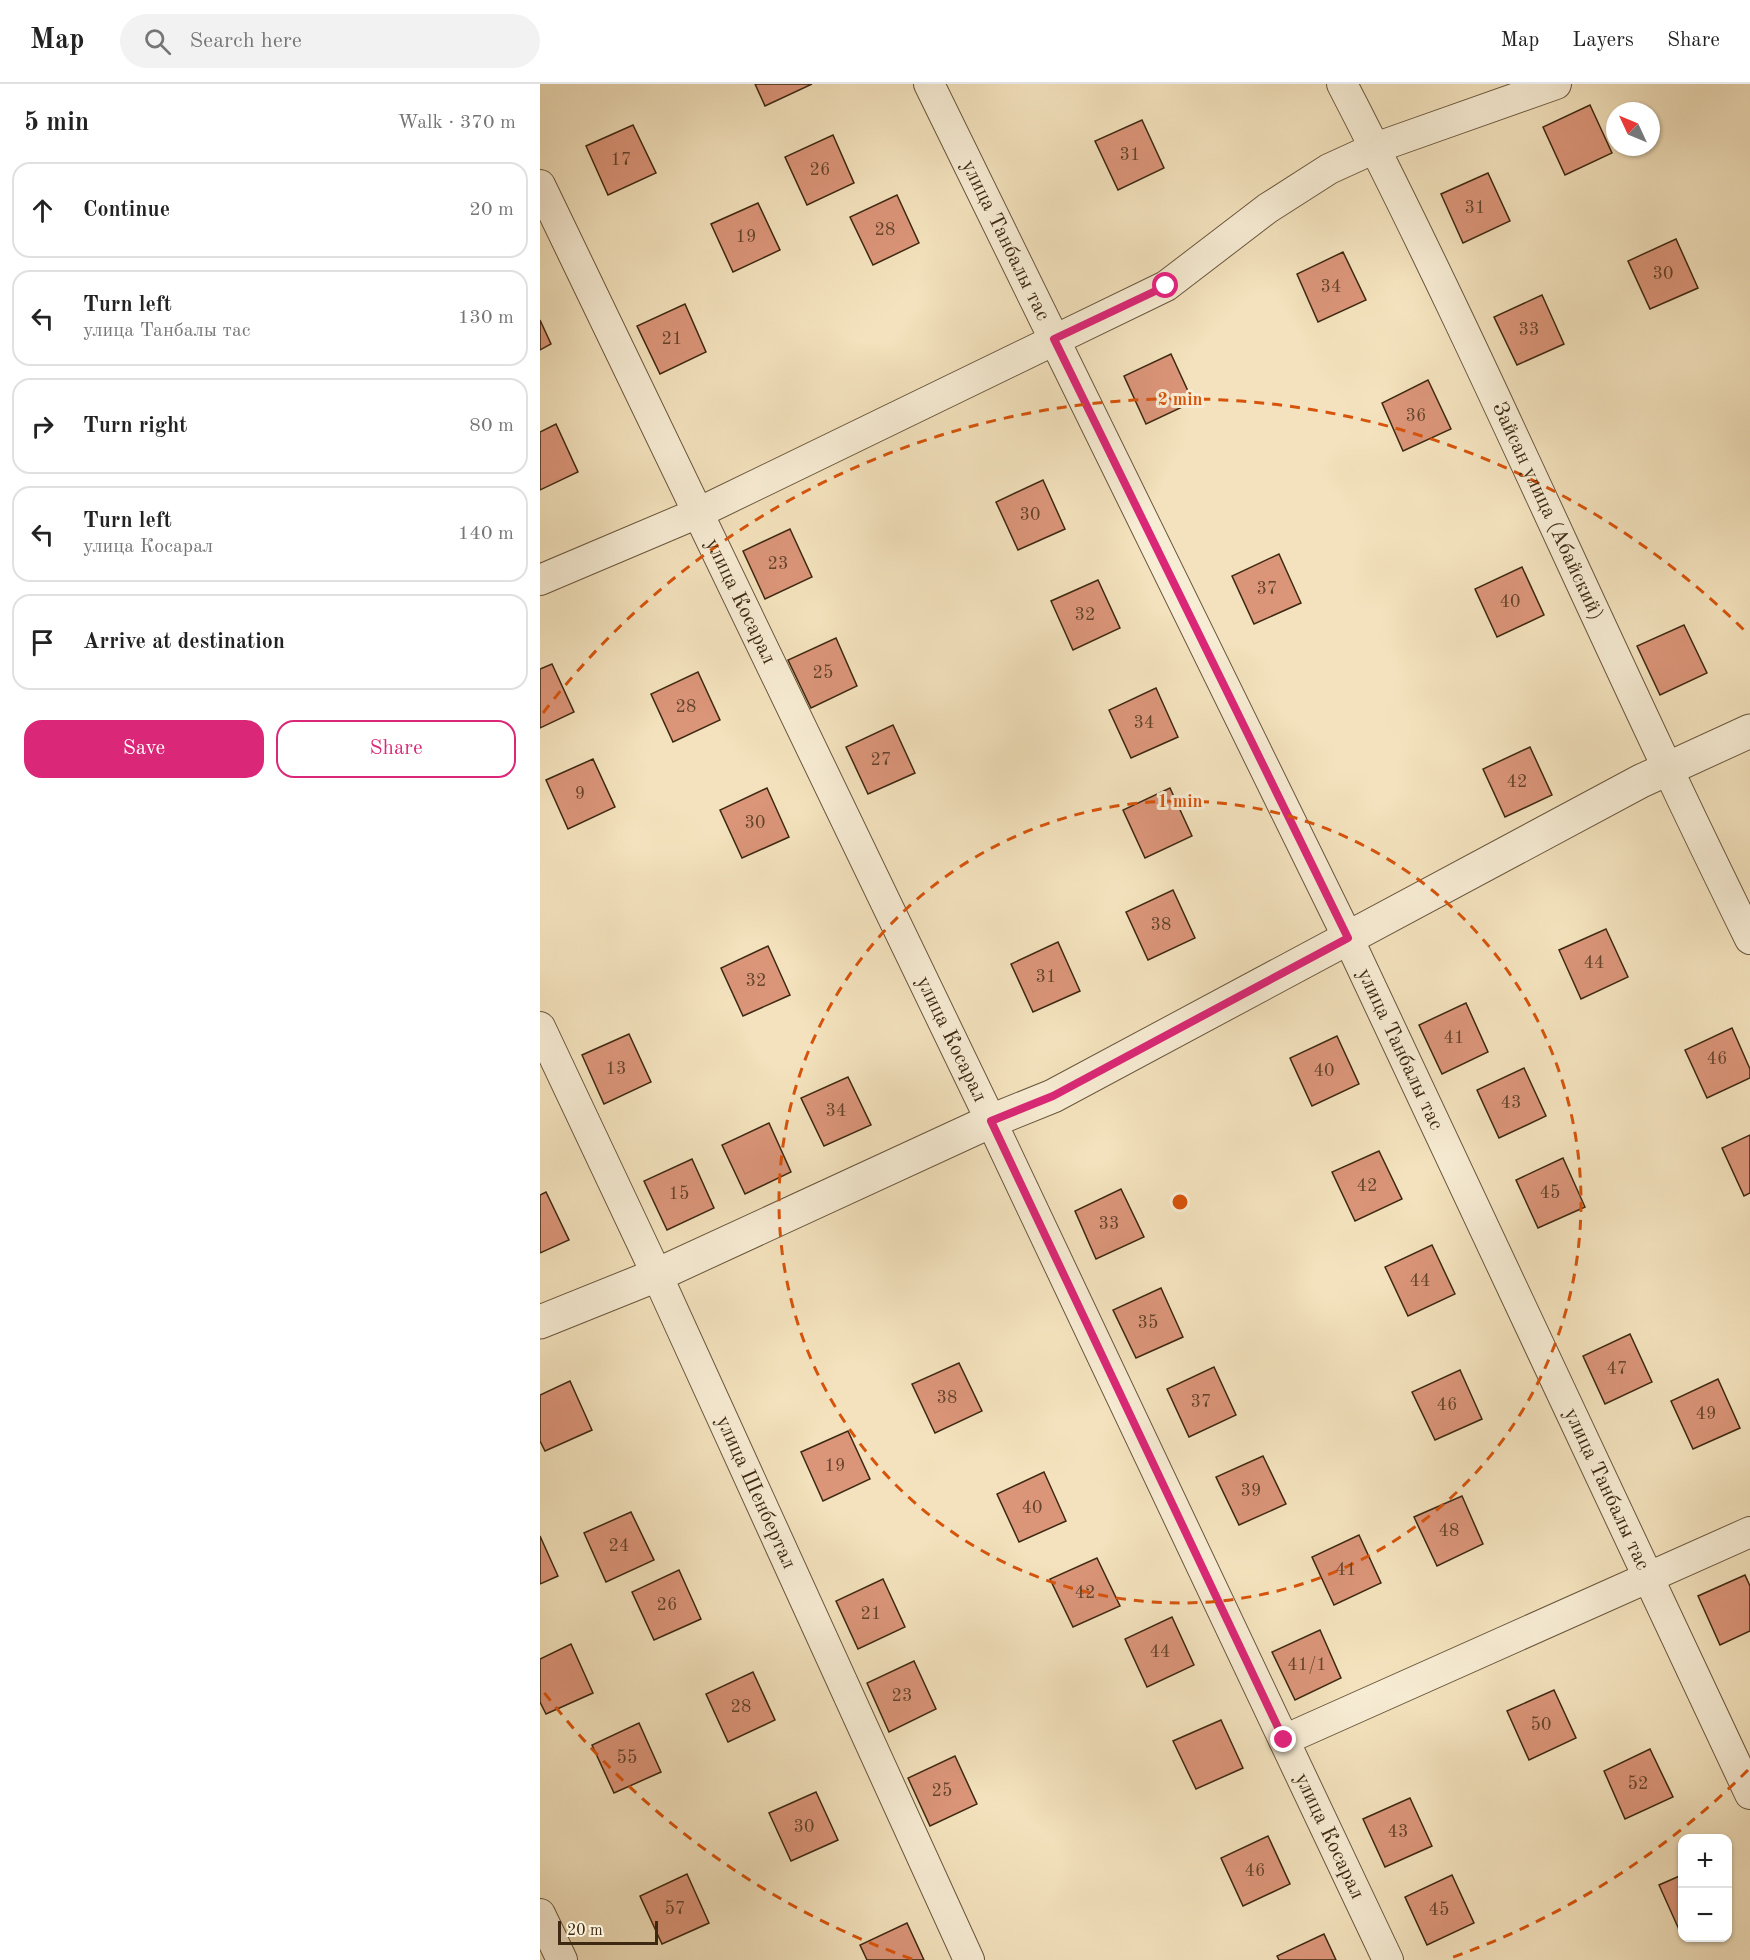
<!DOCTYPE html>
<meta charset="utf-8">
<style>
body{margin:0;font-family:"Old Standard TT",serif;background:#f2f2f2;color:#222}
.controls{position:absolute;right:18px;bottom:18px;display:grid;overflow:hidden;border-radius:12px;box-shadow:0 2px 4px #0004}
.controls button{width:54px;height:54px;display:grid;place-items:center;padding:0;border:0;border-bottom:2px solid #e0e0e0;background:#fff;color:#222;font:30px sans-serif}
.compass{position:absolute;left:1066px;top:18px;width:54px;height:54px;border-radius:50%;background:#fff;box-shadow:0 2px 4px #0004;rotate:314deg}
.scale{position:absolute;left:18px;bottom:15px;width:100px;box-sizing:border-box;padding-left:6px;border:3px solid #3d2911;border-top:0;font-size:16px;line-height:21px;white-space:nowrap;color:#3d2911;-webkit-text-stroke:4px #f7ecd4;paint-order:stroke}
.stop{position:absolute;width:18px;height:18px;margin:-14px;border:4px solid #db2777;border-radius:50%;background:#fff}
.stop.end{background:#db2777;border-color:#fff;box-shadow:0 2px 6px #0008}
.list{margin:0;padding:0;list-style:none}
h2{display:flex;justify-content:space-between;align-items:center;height:78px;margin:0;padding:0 24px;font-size:26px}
h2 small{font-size:20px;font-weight:400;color:#767676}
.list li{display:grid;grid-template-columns:39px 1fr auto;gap:18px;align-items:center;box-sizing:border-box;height:96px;margin:0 12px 12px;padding:0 12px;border:2px solid #e0e0e0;border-radius:18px}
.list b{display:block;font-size:22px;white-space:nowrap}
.list p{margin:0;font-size:20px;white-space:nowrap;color:#767676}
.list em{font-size:20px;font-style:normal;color:#767676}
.actions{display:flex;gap:12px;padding:18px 24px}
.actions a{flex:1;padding:14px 0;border:2px solid #db2777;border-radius:18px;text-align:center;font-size:21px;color:#db2777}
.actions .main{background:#db2777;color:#fff}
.icon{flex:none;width:33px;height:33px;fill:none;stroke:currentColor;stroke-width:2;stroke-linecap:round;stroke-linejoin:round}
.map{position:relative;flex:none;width:1210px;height:1876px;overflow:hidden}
header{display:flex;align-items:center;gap:36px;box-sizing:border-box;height:84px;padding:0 30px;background:#fff;border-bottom:2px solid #e0e0e0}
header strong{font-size:28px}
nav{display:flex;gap:33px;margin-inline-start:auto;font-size:21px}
.search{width:420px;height:54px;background:#f2f2f2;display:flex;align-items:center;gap:15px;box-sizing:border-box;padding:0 21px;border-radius:33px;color:#767676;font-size:22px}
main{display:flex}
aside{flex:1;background:#fff}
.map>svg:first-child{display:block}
.building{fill:#db9579;stroke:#3d2911;stroke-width:1.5}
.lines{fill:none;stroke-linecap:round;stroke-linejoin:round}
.minor-casing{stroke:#6a573c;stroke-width:32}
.tertiary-casing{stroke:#6a573c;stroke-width:35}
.minor{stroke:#f7ecd4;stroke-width:30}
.tertiary{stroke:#f7ecd4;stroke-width:33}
.route{stroke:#db2777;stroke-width:8}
.ring{fill:none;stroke:#d7540c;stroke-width:3;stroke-dasharray:10 8}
.labels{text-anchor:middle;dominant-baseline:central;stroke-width:6;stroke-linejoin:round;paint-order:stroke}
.number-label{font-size:18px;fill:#64442b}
.street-label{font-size:21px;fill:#3d2911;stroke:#f7ecd4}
.centre{fill:#d7540c;stroke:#f7ecd4;stroke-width:3}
.ring-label{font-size:18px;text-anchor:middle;font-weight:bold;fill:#d7540c;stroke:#f7ecd4;stroke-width:6;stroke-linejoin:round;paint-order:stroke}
</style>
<header>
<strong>Map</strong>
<div class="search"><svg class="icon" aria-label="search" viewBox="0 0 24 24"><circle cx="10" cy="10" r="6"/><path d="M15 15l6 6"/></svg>Search here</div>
<nav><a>Map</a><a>Layers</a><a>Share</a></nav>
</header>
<main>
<aside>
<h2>5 min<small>Walk · 370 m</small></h2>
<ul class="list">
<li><svg class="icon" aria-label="ahead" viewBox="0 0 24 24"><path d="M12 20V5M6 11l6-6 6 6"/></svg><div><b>Continue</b></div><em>20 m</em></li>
<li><svg class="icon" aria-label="left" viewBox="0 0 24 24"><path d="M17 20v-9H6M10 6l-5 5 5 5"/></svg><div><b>Turn left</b><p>улица Танбалы тас</p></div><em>130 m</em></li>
<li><svg class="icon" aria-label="right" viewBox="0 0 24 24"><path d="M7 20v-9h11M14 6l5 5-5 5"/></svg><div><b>Turn right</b></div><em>80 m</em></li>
<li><svg class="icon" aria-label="left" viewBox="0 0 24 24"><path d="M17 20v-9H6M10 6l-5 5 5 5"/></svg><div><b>Turn left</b><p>улица Косарал</p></div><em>140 m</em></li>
<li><svg class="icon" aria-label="arrive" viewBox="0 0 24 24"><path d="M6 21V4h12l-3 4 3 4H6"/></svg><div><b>Arrive at destination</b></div></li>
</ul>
<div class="actions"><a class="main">Save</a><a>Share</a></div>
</aside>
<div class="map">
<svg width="1210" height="1876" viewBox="0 0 1210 1876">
<rect width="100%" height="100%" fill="#f3e2bd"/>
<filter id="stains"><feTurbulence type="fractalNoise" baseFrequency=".00333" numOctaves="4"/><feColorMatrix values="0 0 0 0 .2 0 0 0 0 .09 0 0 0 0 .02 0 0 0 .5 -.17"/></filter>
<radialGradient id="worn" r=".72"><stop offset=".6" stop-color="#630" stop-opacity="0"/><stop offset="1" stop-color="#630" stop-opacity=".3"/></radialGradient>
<g class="building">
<polygon points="215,0 272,0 225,22"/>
<polygon points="1050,21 1072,69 1025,91 1003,43"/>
<polygon points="602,36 624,84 578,106 555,57"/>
<polygon points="93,41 116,89 68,111 46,62"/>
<polygon points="293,51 314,99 267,121 245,73"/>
<polygon points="948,89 970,137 923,159 901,110"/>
<polygon points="357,111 379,159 333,181 310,133"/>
<polygon points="218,119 240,166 193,188 171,140"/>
<polygon points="1136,155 1158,204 1110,225 1088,177"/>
<polygon points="803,168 826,216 778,238 757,190"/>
<polygon points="1002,211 1024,260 977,281 954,233"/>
<polygon points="145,220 166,268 120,290 97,242"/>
<polygon points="0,236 11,260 0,266"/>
<polygon points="631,270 653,318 606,340 584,292"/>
<polygon points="888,296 911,345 863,367 842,319"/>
<polygon points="16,340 38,388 0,406 0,348"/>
<polygon points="503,396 525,445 478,466 456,418"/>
<polygon points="250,445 272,493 225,515 203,467"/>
<polygon points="739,470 761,519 714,540 692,492"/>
<polygon points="982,483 1004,531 957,553 935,505"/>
<polygon points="558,496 580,544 533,566 511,517"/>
<polygon points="1144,541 1167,589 1120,611 1097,562"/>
<polygon points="296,554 317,602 271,624 248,576"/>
<polygon points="12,580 34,628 0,644 0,585"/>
<polygon points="158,588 180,636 133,658 111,610"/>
<polygon points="616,604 638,653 591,674 569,626"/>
<polygon points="353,641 375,689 328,710 306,663"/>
<polygon points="990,663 1012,711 965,733 943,685"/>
<polygon points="53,675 75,723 28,745 6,696"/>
<polygon points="227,704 249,753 202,774 180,726"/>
<polygon points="630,704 652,752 605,774 583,726"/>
<polygon points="633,806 655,854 608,876 586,828"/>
<polygon points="1066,845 1088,893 1041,915 1019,866"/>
<polygon points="518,858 540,907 493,928 471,880"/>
<polygon points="228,862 250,911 203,932 181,884"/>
<polygon points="926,919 948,968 902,990 879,941"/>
<polygon points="1192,944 1210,985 1210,994 1167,1014 1145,966"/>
<polygon points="89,950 111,998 64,1020 42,971"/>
<polygon points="797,952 819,1000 772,1022 750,974"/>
<polygon points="984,984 1006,1032 959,1054 937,1006"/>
<polygon points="308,993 331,1041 284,1062 261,1014"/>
<polygon points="229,1039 251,1088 205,1110 182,1061"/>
<polygon points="1210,1051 1210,1109 1204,1112 1182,1064"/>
<polygon points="839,1067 862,1115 815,1137 792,1088"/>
<polygon points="1023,1074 1045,1123 998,1144 976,1096"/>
<polygon points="152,1075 174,1124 127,1146 104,1097"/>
<polygon points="581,1105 604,1153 556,1175 535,1127"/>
<polygon points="6,1108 29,1156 0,1169 0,1111"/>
<polygon points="892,1161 915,1210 868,1232 845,1183"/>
<polygon points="621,1204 643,1253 596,1274 573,1226"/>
<polygon points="1090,1250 1112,1298 1065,1320 1043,1272"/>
<polygon points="419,1279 442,1327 395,1349 372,1300"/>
<polygon points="674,1283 696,1331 649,1353 627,1305"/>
<polygon points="920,1286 942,1335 895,1356 872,1308"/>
<polygon points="1178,1295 1200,1344 1153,1365 1131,1317"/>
<polygon points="30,1297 52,1346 5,1367 0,1357 0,1311"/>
<polygon points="308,1347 330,1395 283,1417 261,1368"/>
<polygon points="723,1372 746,1420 699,1441 676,1393"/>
<polygon points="504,1388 526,1437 479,1458 457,1410"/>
<polygon points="922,1412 943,1460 897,1482 874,1433"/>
<polygon points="91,1428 114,1476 66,1498 44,1449"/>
<polygon points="819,1451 841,1499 794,1521 772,1473"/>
<polygon points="0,1452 18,1492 0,1500"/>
<polygon points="557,1474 580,1522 533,1543 510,1495"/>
<polygon points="139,1486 161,1535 114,1556 92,1508"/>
<polygon points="1205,1491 1210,1502 1210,1547 1180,1561 1158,1512"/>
<polygon points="343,1495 365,1543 318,1565 296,1517"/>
<polygon points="632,1533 654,1581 607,1603 585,1555"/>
<polygon points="780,1546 801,1594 755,1616 732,1568"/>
<polygon points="31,1560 53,1609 6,1630 0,1618 0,1575"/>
<polygon points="374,1577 396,1625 349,1648 327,1599"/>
<polygon points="213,1588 235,1636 188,1658 166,1610"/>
<polygon points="1014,1606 1036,1654 989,1676 967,1627"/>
<polygon points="681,1636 703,1684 656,1705 633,1657"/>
<polygon points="99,1639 121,1688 74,1709 52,1661"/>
<polygon points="1110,1665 1133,1713 1085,1735 1064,1687"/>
<polygon points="415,1672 437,1720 390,1742 368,1694"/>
<polygon points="276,1708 298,1756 251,1777 229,1729"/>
<polygon points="870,1714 892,1762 845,1783 823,1735"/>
<polygon points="728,1752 750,1800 703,1822 681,1774"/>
<polygon points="147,1790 169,1839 122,1860 100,1812"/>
<polygon points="912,1791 934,1839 887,1861 865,1813"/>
<polygon points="1142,1791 1142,1849 1141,1850 1119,1801"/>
<polygon points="367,1839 384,1876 327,1876 320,1861"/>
<polygon points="784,1850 796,1876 739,1876 737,1872"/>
</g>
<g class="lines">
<defs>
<g id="minor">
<path id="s1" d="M 389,0 L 808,854 L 1210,1710"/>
<path id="s2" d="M 802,0 C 918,224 1019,455 1127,683 C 1154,741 1182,798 1210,855"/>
<path id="s3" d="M 0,101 L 451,1037 L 848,1876"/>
<polyline points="0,496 158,429 626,202 728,124 789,85 835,64 1016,0"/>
<path id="s4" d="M 0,943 L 117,1191 L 429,1876"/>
<polyline points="744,1656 1210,1448"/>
<polyline points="0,1830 22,1876"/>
</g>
<polyline id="tertiary" points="0,1238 117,1191 451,1037 513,1012 1101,697 1210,647"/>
</defs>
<use href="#minor" class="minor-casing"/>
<use href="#tertiary" class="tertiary-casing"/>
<use href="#minor" class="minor"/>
<use href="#tertiary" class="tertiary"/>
</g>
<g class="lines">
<polyline class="route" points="626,202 514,255 808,854 513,1012 451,1037 744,1656"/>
</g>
<g class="ring">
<circle cx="640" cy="1118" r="401"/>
<path d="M1208 1686A803 803 0 0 1 908 1875M372 1875A803 803 0 0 1 3 1607M3 629A803 803 0 0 1 1208 550"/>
</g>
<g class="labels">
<g class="number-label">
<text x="590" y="71">31</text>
<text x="81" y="76">17</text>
<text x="280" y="86">26</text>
<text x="935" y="124">31</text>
<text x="345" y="146">28</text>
<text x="206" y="153">19</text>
<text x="1123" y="190">30</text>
<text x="791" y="203">34</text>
<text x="989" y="246">33</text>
<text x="132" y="255">21</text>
<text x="876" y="332">36</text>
<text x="490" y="431">30</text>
<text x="238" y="480">23</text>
<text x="727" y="505">37</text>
<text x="970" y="518">40</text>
<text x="545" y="531">32</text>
<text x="283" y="589">25</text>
<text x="146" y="623">28</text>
<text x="604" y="639">34</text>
<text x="341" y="676">27</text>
<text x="977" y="698">42</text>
<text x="40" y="710">9</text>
<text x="215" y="739">30</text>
<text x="621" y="841">38</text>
<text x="1054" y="879">44</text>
<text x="506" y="893">31</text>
<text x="216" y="897">32</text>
<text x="914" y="954">41</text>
<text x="1177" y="975">46</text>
<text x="76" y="985">13</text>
<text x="784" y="987">40</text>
<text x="971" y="1019">43</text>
<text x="296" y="1027">34</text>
<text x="827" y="1102">42</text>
<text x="1010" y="1109">45</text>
<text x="139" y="1110">15</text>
<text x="569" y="1140">33</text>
<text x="880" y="1197">44</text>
<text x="608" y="1239">35</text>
<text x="1077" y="1285">47</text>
<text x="407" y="1314">38</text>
<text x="661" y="1318">37</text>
<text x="907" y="1321">46</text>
<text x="1166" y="1330">49</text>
<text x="295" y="1382">19</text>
<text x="711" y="1407">39</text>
<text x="492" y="1424">40</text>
<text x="909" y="1447">48</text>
<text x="79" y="1462">24</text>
<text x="806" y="1486">41</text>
<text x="545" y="1509">42</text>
<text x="127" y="1521">26</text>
<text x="331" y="1530">21</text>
<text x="620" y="1568">44</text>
<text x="767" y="1581">41/1</text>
<text x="362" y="1612">23</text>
<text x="201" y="1623">28</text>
<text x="1001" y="1641">50</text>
<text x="87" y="1674">55</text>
<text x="1098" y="1700">52</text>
<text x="402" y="1707">25</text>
<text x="264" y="1743">30</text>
<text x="858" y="1748">43</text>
<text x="715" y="1787">46</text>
<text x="135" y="1825">57</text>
<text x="899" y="1826">45</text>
</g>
<g class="street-label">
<text stroke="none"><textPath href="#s1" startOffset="174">улица Танбалы тас</textPath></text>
<text stroke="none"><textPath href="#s2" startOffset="474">Зайсан улица (Абайский)</textPath></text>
<text stroke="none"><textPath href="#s3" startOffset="462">улица Косарал</textPath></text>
<text stroke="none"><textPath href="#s3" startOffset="948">улица Косарал</textPath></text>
<text stroke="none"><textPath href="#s1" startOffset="1074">улица Танбалы тас</textPath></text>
<text stroke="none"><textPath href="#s1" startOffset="1560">улица Танбалы тас</textPath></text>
<text stroke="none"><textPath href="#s4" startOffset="513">улица Шенбертал</textPath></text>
<text stroke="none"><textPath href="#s3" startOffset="1830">улица Косарал</textPath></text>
</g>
</g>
<circle cx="640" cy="1118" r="9" class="centre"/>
<g class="ring-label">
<text x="640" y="321">2 min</text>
<text x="640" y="723">1 min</text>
</g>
<rect width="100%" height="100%" filter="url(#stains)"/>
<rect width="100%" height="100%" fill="url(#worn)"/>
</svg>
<div class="controls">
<button>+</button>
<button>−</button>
</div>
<svg class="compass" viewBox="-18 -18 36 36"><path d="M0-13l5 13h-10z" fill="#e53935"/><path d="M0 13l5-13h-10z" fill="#767676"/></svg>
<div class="scale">20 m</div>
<div class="stop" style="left:626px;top:202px"></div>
<div class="stop end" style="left:744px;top:1656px"></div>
</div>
</main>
